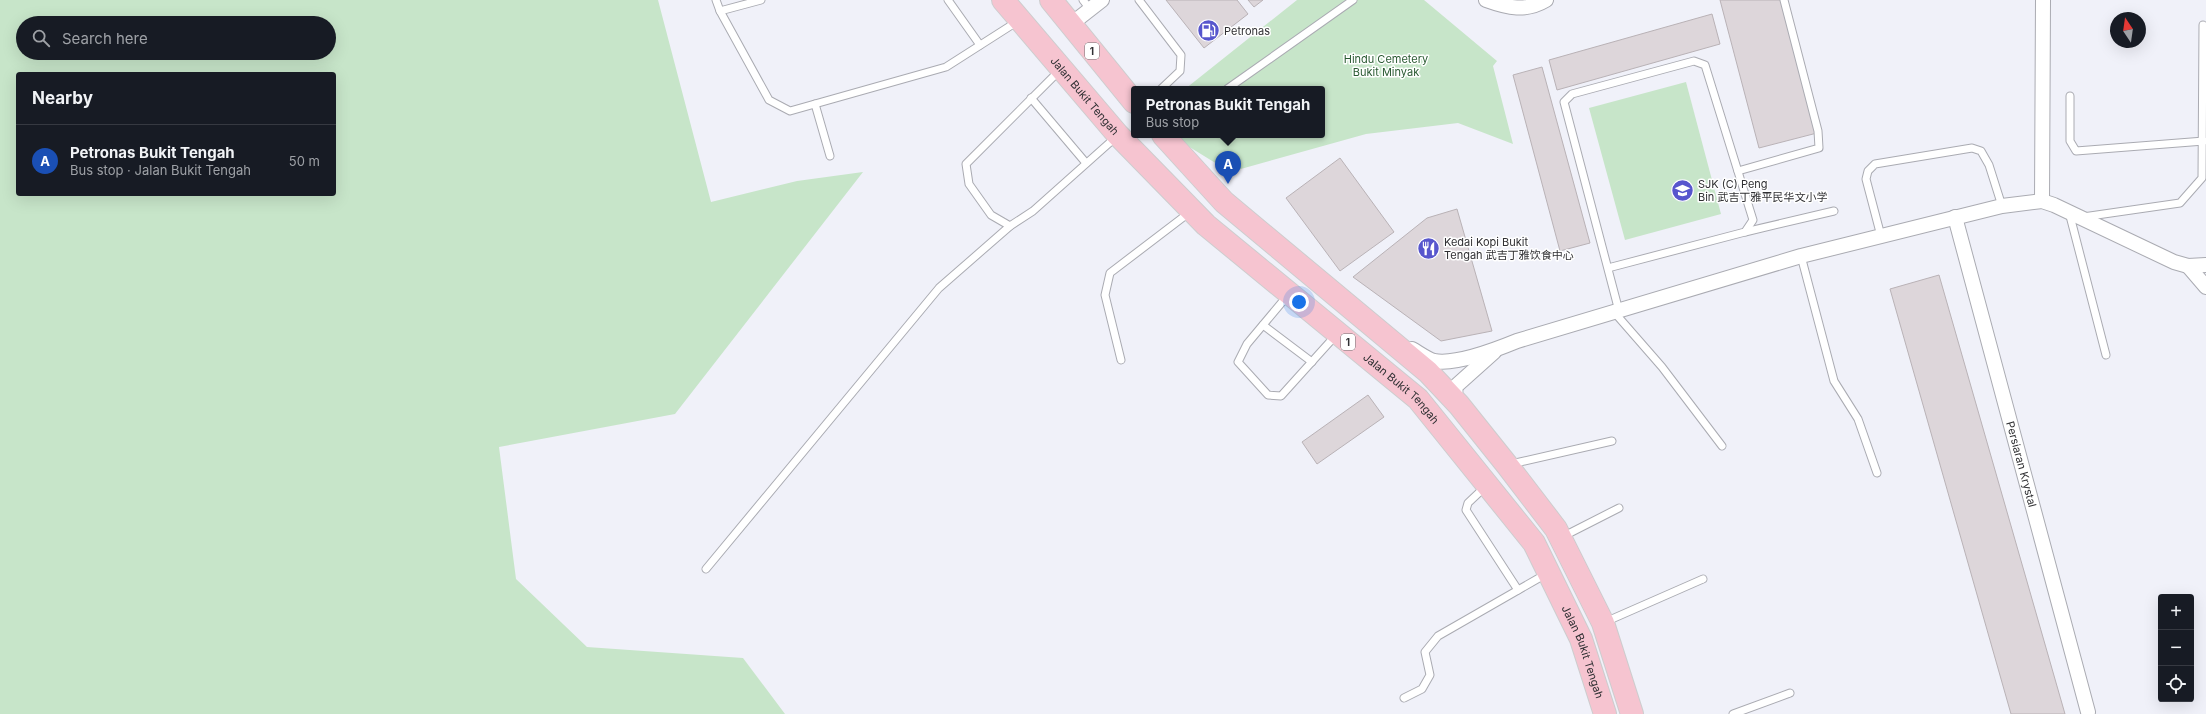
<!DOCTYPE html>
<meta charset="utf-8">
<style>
body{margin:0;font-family:Inter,"Noto Sans SC",sans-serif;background:#242831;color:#f1f3f6}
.controls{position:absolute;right:12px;bottom:12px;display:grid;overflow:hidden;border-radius:4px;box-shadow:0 4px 16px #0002}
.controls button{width:36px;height:36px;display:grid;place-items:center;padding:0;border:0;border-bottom:1px solid #363941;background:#171b24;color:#f1f3f6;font:20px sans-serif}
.compass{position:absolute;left:2110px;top:12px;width:36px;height:36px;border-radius:50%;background:#171b24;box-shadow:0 4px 16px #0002;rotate:347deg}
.you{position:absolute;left:1299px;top:302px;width:14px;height:14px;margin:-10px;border:3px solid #fff;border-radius:50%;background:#1a73e8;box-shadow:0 0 0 6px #1a73e833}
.badge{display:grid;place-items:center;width:26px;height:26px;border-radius:50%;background:#1a73e8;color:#fff;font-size:13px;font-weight:700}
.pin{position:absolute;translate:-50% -33px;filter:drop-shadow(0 1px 2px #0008)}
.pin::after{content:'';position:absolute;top:21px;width:14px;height:12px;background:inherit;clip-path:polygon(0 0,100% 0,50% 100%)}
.popup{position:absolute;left:1131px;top:86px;width:194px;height:52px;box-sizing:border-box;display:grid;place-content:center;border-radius:4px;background:#171b24;filter:drop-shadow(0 1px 3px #0005);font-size:13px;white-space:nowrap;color:#9ea1a6}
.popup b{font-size:15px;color:#f1f3f6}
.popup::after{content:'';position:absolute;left:50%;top:100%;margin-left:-8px;border:8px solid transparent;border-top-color:#171b24}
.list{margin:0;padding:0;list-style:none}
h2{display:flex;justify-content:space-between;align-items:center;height:52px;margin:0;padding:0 16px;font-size:17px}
h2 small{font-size:13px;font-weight:400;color:#9ea1a6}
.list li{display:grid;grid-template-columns:26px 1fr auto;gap:12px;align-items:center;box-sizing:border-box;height:72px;padding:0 16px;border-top:1px solid #363941}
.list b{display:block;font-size:15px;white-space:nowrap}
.list p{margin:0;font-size:13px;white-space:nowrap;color:#9ea1a6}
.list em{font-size:13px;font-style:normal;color:#9ea1a6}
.icon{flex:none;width:22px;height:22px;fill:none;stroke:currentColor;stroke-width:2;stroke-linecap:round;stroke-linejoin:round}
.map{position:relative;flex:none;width:2206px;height:714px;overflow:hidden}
.search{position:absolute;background:#171b24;box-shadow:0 4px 16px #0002;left:16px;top:16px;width:320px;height:44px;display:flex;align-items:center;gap:10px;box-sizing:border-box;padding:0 14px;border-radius:22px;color:#9ea1a6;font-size:15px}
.panel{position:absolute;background:#171b24;box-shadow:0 4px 16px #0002;left:16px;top:72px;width:320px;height:124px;border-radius:4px}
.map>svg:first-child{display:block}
.green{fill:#c7e5c9;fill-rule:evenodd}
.building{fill:#ddd6da;stroke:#b9b2b6}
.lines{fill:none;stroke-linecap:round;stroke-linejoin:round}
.service-casing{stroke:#aaabb2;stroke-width:9}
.minor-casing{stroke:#aaabb2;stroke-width:16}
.trunk-casing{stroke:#cdcdce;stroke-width:24}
.service{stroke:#fff;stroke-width:7}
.minor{stroke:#fff;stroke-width:14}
.trunk{stroke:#f6c4d0;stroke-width:22}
.labels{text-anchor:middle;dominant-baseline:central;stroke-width:3;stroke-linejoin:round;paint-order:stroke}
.shield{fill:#fff;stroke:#6e6e70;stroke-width:1}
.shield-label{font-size:10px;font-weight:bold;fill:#303033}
.poi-label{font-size:11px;fill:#303033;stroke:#fff;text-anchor:start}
.park-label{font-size:11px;fill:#2a5a32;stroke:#fff}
.street-label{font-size:11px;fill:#303033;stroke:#fff}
</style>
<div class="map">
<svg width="2206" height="714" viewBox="0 0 2206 714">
<rect width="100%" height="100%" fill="#f0f1f9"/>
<g class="green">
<path d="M 0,0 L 658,0 L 711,202 L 797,181 L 863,172 L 675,414 L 499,447 L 516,579 L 587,647 L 743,658 L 785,714 L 0,714 ZM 23,23 L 329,23 L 329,53 L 23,53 ZM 18,74 L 334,74 L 334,194 L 18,194 Z"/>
<polygon points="1297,0 1424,0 1497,61 1493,66 1513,144 1458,123 1366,134 1230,172 1183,143 1177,135 1322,135 1322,89 1185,89"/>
<polygon points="1686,82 1721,214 1625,240 1589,108"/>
</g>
<g class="building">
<polygon points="1166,0 1237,0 1248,14 1204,48"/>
<polygon points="1248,0 1263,0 1254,7"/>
<polygon points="1720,0 1781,0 1817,133 1759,148"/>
<polygon points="1712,14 1720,44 1557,90 1549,60"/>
<polygon points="1542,67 1590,243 1560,251 1513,75"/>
<polygon points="1340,158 1394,232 1340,271 1286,198"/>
<polygon points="1457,209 1492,331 1441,341 1353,277 1427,218"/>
<polygon points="1939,275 2065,714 2011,714 1890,289"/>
<polygon points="1368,395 1384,417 1317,464 1302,442"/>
</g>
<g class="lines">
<defs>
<g id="service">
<polyline points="716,0 720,11 769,100 790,111 946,67 1018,21"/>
<polyline points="948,0 980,45"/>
<polyline points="1083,0 1090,9"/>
<polyline points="1139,0 1181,55 1180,71 1161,89"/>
<polyline points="720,11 761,0"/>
<polyline points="1060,70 966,164 969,184 991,215 1010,226 1033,211 1116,137"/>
<polyline points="1227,89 1353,0"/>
<polyline points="2070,96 2070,141 2076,151 2204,141"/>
<polyline points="1031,98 1086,163"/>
<polyline points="815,104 830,156"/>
<polyline points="1738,171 1819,148 1818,131 1784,0"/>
<polyline points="2069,212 2106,355"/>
<polyline points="2083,217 2180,203 2202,178 2203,25"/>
<polyline points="1745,232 1834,211"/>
<polyline points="1881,236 1866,179 1868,171 1875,164 1972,148 1981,151 1989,165 2002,206"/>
<polyline points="1801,256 1834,381 1858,419 1877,473"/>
<path d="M 1608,268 L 1745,232 L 1753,220 L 1705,65 L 1694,61 L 1572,94 L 1564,102 C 1582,172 1601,241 1619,311"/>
<polyline points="1288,295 1247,344 1238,362 1268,395 1281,396 1336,335"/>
<polyline points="1614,312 1662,367 1722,446"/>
<polyline points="1263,325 1312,362"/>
<polyline points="1121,360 1105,295 1110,273 1190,212"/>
<polyline points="1511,464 1612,441"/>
<polyline points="1486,486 1468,503 1466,510 1518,590"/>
<polyline points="1562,537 1619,508"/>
<polyline points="706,569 939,288 1010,226"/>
<polyline points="1605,622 1703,579"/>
<polyline points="1404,698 1422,689 1430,675 1425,652 1438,636 1546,574"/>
<polyline points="1733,714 1790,693"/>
</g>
<g id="minor">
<path d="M 1486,0 C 1508,8 1526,12 1546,0"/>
<polyline points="1070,25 1102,0"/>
<polyline points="2042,201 2043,0"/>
<path id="s1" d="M 1955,217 L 2088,712"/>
<polyline points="2188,266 2206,287"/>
<path d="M 1412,349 C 1419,353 1427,359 1434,361 C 1457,365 1495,350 1517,341 L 1801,256 L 2002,206 L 2042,201 L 2054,205 L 2174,262 L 2188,266 L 2206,265"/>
<polyline points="1458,403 1455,394 1456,386 1494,352"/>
</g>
<g id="trunk">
<path id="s2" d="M 1003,0 L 1118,135 L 1206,225 L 1418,399 L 1534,543 L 1581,639 L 1605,714"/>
<polyline points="1051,0 1134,102"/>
<polyline points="1163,135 1224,202 1428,372 1459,405 1507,465 1556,529 1603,623 1632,714"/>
</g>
</defs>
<use href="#service" class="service-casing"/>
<use href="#minor" class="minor-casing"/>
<use href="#trunk" class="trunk-casing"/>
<use href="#service" class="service"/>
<use href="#minor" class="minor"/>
<use href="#trunk" class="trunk"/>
</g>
<defs>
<symbol id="fuel-disc" viewBox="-11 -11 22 22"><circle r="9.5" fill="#5756cd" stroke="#fff"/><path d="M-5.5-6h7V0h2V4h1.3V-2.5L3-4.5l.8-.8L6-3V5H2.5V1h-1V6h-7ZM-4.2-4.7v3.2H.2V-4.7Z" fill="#fff"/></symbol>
<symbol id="school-disc" viewBox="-11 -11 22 22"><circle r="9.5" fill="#5756cd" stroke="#fff"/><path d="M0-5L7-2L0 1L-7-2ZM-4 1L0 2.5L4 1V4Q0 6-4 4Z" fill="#fff"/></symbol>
<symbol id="restaurant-disc" viewBox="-11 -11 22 22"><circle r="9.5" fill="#5756cd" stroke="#fff"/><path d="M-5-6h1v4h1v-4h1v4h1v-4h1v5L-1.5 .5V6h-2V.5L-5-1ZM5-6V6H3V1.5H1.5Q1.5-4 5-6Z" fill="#fff"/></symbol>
</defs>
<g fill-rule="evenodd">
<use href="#fuel-disc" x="1196" y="18" width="25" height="25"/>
<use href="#school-disc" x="1670" y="178" width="25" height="25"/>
<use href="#restaurant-disc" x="1416" y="236" width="25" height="25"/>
</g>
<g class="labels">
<g class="shield">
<rect x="1085" y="43" width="14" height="16" rx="3"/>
<rect x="1341" y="334" width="14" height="16" rx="3"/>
</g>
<g class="shield-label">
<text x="1092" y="51">1</text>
<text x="1348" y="342">1</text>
</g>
<g class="poi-label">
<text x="1224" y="31">Petronas</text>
<text x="1698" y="184">SJK (C) Peng<tspan x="1698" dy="13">Bin 武吉丁雅平民华文小学</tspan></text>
<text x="1444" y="242">Kedai Kopi Bukit<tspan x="1444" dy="13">Tengah 武吉丁雅饮食中心</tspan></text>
</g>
<g class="park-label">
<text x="1386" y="59">Hindu Cemetery<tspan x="1386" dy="13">Bukit Minyak</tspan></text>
</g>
<g class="street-label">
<text stroke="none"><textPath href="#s2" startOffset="126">Jalan Bukit Tengah</textPath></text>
<text stroke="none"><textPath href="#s2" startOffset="558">Jalan Bukit Tengah</textPath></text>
<text stroke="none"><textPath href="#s1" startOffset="256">Persiaran Krystal</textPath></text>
<text stroke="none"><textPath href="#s2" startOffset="882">Jalan Bukit Tengah</textPath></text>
</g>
</g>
</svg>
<div class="controls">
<button>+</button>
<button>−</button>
<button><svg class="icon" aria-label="locate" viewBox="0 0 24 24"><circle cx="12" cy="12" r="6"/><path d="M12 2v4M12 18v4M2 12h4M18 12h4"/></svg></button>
</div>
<svg class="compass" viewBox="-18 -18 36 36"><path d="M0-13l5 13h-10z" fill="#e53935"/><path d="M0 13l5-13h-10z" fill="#9ea1a6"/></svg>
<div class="you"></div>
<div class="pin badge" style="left:1228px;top:184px;background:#1a4fb4">A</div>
<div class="popup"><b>Petronas Bukit Tengah</b>Bus stop</div>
<div class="search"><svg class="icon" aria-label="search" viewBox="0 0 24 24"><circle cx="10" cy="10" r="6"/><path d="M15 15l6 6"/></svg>Search here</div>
<section class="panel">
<h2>Nearby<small></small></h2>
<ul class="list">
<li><span class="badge" style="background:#1a4fb4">A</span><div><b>Petronas Bukit Tengah</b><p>Bus stop · Jalan Bukit Tengah</p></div><em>50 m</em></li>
</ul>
</section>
</div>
